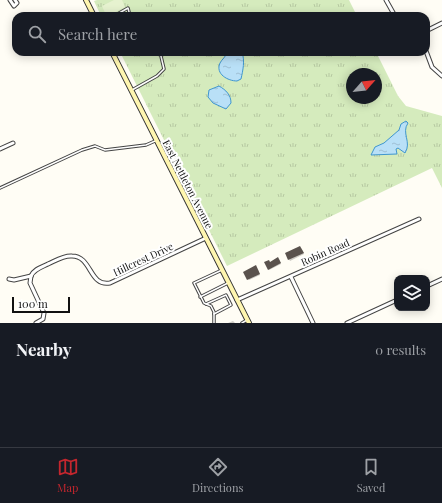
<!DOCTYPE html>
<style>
body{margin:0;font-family:"Playfair Display",serif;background:#20242c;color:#f1f3f6}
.controls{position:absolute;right:12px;bottom:12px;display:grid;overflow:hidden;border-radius:8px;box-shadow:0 2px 10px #0003}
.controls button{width:36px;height:36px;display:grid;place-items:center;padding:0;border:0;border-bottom:1px solid #363941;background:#171b24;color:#f1f3f6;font:20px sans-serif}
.compass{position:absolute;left:346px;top:68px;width:36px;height:36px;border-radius:50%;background:#171b24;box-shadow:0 2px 10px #0003;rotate:63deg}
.scale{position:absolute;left:12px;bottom:10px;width:58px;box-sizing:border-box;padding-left:4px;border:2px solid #111;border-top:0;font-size:11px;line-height:14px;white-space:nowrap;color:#111;-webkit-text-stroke:3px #fff;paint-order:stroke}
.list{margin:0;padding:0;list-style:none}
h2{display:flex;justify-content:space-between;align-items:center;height:52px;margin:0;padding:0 16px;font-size:17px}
h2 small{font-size:13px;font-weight:400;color:#9ea1a6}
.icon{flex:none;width:22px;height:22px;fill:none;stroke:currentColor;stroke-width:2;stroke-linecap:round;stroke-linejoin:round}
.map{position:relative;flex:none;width:442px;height:323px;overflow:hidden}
.search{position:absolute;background:#171b24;box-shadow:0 2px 10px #0003;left:12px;right:12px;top:12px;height:44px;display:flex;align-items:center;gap:10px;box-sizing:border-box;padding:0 14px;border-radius:12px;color:#9ea1a6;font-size:15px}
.sheet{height:124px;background:#171b24}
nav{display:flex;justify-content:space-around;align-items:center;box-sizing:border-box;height:56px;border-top:1px solid #363941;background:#171b24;font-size:11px;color:#9ea1a6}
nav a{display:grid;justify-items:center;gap:2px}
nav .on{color:#c4262e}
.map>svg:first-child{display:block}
.grass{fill:url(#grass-tufts);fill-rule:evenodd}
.pitch{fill:#e6f2cf}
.water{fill:url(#water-ripples);stroke:#3f96cf}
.shadow{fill:#0003}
.building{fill:#5a524d}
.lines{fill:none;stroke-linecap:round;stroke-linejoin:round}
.service-casing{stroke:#444;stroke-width:3.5}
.minor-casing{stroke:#444;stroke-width:5}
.secondary-casing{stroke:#333;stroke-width:6}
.service{stroke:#fff;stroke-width:1.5}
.minor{stroke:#fff;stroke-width:3}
.secondary{stroke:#fff6b0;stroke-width:4}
.labels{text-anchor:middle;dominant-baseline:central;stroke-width:4;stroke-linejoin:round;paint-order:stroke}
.street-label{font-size:10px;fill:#111;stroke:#fff}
</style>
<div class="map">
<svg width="442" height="323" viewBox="0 0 442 323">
<defs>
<pattern id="grass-tufts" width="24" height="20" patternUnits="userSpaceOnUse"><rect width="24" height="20" fill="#d5ebbd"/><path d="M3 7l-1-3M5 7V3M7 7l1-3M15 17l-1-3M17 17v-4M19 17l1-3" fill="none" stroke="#b6c8a1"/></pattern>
<pattern id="water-ripples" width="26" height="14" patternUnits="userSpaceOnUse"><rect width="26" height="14" fill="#b9e0f7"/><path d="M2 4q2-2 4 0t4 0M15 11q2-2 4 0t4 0" fill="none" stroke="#9ebfd3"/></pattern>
</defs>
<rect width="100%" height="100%" fill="#fffdf5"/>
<g class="grass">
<polygon points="97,0 349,0 357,16 101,16 94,1"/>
<path d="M 120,52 L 376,52 L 398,96 L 406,106 L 442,116 L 442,188 L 432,168 L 227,266 ZM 352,74 L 376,74 L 376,98 L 352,98 Z"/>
</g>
<polygon class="pitch" points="114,0 122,0 125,7 108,16 106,15 102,6"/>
<g class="water">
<path d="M 227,52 L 242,52 C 245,61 243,70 241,79 L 237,81 C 228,81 215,74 220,63 C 222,59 226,57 227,52 Z"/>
<path d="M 219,86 C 226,90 231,95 231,103 L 226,109 L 213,103 L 208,97 L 209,90 Z"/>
<path d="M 406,121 L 408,123 C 401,133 412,142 405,153 L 398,148 L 396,149 L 397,154 L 371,155 L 375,147 L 384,143 L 399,130 L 401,124 Z"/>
</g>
<g class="shadow">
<polygon points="301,248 304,254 290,261 286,253"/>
<polygon points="279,259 281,264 269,270 270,263"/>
<polygon points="257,268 260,275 249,280 248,279"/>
<polygon points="233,321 235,323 228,323"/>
</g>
<g class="building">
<polygon points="300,246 304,253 288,260 285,253"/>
<polygon points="278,257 281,263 268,270 264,262 269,260 270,262"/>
<polygon points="256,265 260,274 247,280 243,272"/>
</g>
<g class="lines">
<defs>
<g id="service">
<polyline points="114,16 128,8 130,16"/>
<polyline points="132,90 157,76 164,69 160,52"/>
<polyline points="0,188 82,150 95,146 105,150 146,145 155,141"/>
<polyline points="200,297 228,283"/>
<polyline points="206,304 226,295 231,305 214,314"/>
<polyline points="214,323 214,312 211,306 204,303 194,283 222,270"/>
<polyline points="242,323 247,320"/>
</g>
<g id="minor">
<polyline points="10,0 14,6 17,3 15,0"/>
<polyline points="386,0 395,16"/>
<polyline points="426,31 442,23"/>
<polyline points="426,51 432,67 442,76"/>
<polyline points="0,149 13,143"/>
<path d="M 31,276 C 34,269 42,267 48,264 C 55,261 64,255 72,256 C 92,256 89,287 110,283 L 206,238"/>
<polyline points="31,276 30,283 44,313 43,319 36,323"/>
<polyline points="291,277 313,323"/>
<polyline points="9,279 14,280 31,276"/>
<polyline points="427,286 442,279"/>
<polyline points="237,300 419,219"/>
<polyline points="347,323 397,300"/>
</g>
<g id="secondary">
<polyline points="86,0 94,16"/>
<polyline points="112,52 249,323"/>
</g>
</defs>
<use href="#service" class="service-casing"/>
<use href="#minor" class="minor-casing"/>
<use href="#secondary" class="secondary-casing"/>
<use href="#service" class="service"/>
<use href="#minor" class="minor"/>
<use href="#secondary" class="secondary"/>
</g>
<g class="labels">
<g class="street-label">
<text transform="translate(188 184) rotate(63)">East Nettleton Avenue</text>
<text transform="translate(325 252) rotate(-24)">Robin Road</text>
<text transform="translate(143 259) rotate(-25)">Hillcrest Drive</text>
</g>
</g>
</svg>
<div class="controls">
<button><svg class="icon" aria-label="layers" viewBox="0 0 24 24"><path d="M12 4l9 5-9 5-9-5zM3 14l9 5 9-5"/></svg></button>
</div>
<svg class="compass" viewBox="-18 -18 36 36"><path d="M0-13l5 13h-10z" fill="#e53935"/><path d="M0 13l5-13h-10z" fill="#9ea1a6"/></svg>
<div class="scale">100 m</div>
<div class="search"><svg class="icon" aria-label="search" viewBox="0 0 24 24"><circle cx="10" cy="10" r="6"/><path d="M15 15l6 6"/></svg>Search here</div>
</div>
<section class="sheet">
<h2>Nearby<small>0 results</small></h2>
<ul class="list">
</ul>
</section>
<nav>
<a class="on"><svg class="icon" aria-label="map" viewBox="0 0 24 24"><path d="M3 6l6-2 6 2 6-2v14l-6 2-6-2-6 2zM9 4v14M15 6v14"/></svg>Map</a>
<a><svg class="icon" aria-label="directions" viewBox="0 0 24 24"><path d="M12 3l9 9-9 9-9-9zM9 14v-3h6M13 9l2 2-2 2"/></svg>Directions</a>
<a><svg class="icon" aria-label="saved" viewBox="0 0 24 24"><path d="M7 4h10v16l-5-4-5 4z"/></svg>Saved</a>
</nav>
